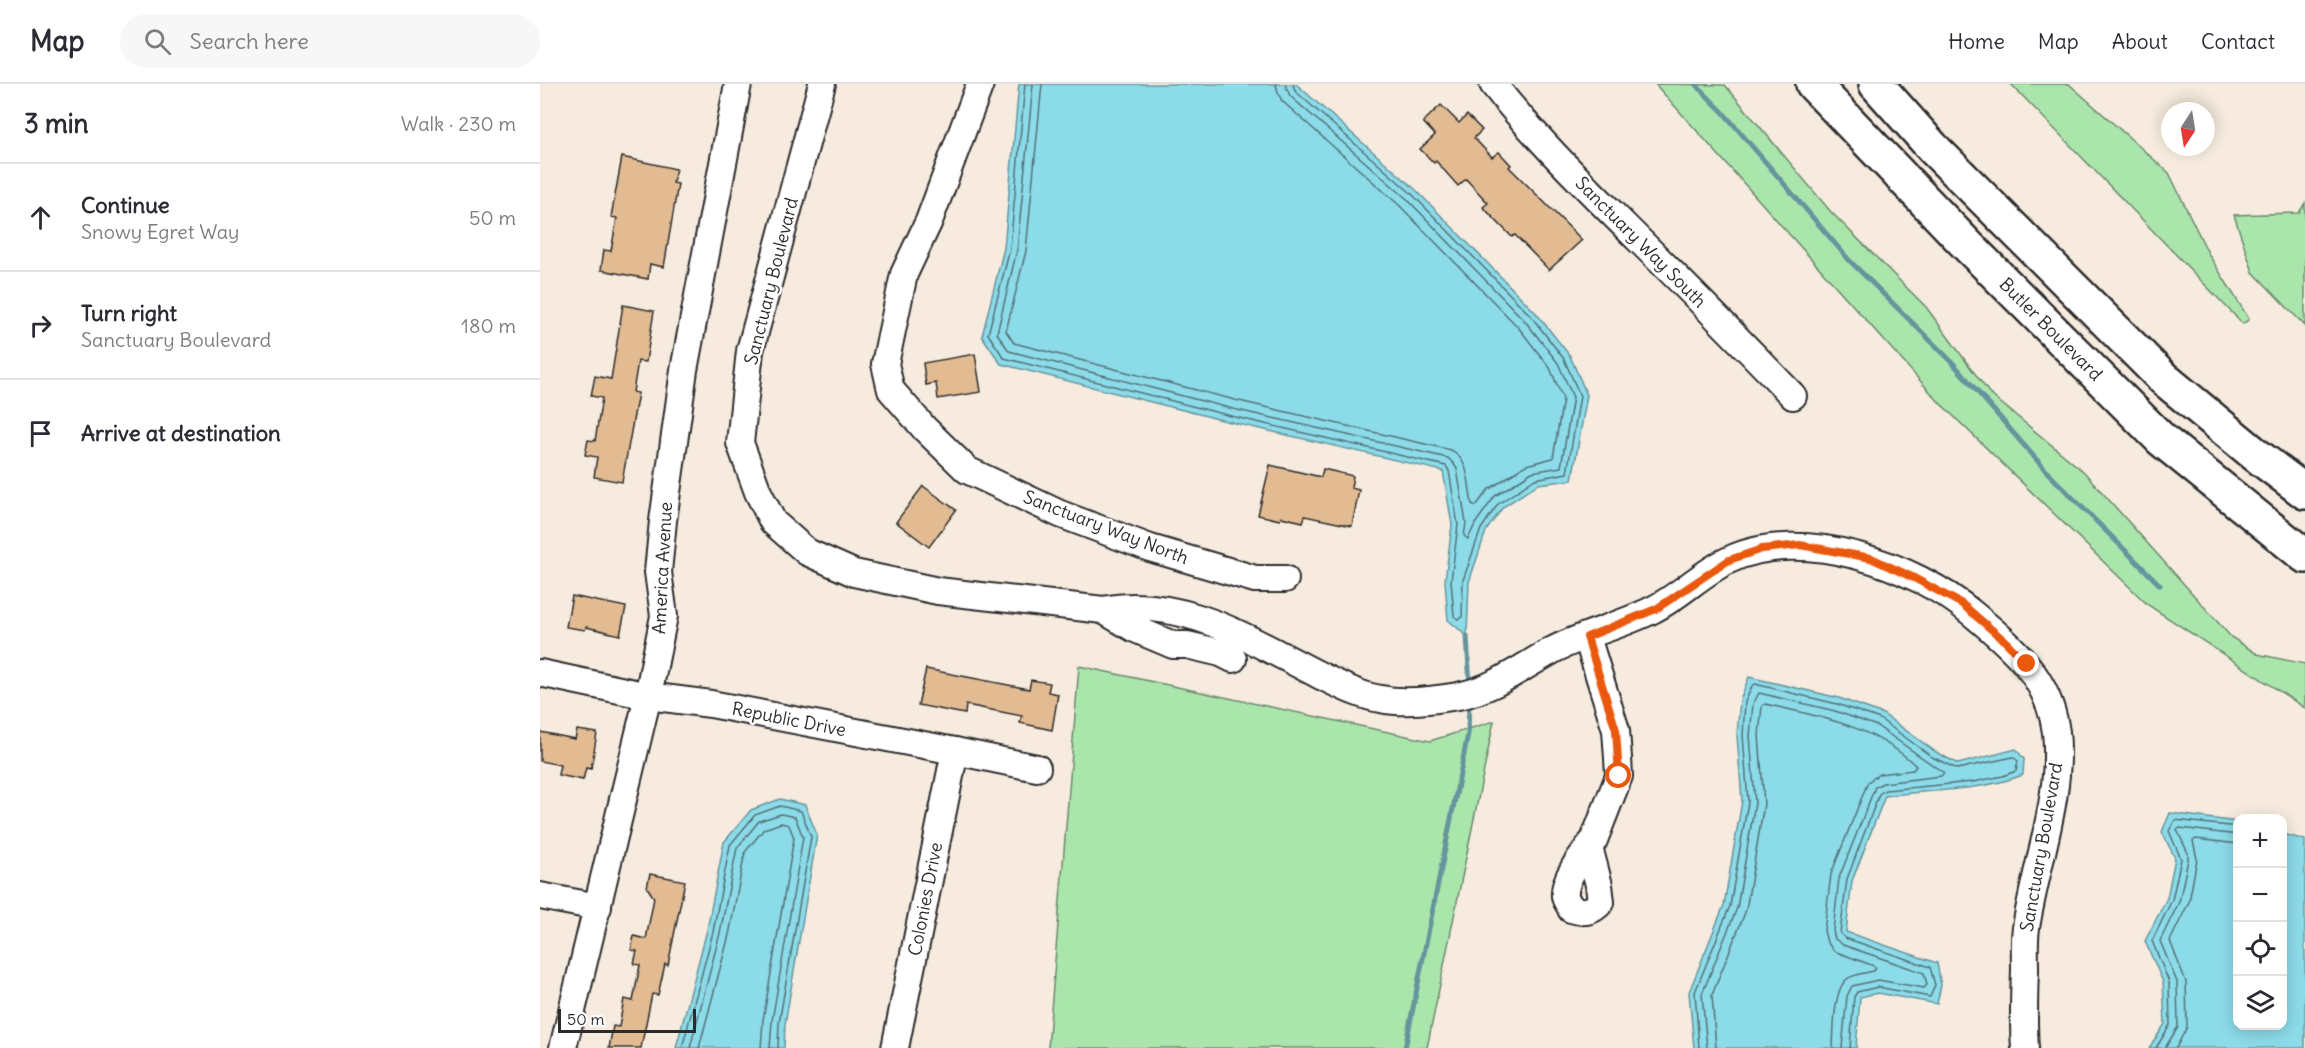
<!DOCTYPE html>
<meta charset="utf-8">
<style>
body{margin:0;font-family:Delius,sans-serif;background:#f7f7f7;color:#2b2b33}
.controls{position:absolute;right:18px;bottom:18px;display:grid;overflow:hidden;border-radius:12px;box-shadow:0 3px 15px #0003}
.controls button{width:54px;height:54px;display:grid;place-items:center;padding:0;border:0;border-bottom:2px solid #e1e1e2;background:#fff;color:#2b2b33;font:30px sans-serif}
.compass{position:absolute;left:1621px;top:18px;width:54px;height:54px;border-radius:50%;background:#fff;box-shadow:0 3px 15px #0003;rotate:192deg}
.scale{position:absolute;left:18px;bottom:15px;width:138px;box-sizing:border-box;padding-left:6px;border:3px solid #2b2b2b;border-top:0;font-size:16px;line-height:21px;white-space:nowrap;color:#2b2b2b;-webkit-text-stroke:4px #fff;paint-order:stroke}
.stop{position:absolute;width:18px;height:18px;margin:-14px;border:4px solid #ea580c;border-radius:50%;background:#fff}
.stop.end{background:#ea580c;border-color:#fff;box-shadow:0 2px 6px #0008}
.list{margin:0;padding:0;list-style:none}
h2{display:flex;justify-content:space-between;align-items:center;height:78px;margin:0;padding:0 24px;font-size:26px}
h2 small{font-size:20px;font-weight:400;color:#7c7c81}
.list li{display:grid;grid-template-columns:39px 1fr auto;gap:18px;align-items:center;box-sizing:border-box;height:108px;padding:0 24px;border-top:2px solid #e1e1e2}
.list b{display:block;font-size:22px;white-space:nowrap}
.list p{margin:0;font-size:20px;white-space:nowrap;color:#7c7c81}
.list em{font-size:20px;font-style:normal;color:#7c7c81}
.icon{flex:none;width:33px;height:33px;fill:none;stroke:currentColor;stroke-width:2;stroke-linecap:round;stroke-linejoin:round}
.map{position:relative;flex:none;width:1765px;height:964px;overflow:hidden}
header{display:flex;align-items:center;gap:36px;box-sizing:border-box;height:84px;padding:0 30px;background:#fff;border-bottom:2px solid #e1e1e2}
header strong{font-size:28px}
nav{display:flex;gap:33px;margin-inline-start:auto;font-size:21px}
.search{width:420px;height:54px;background:#f7f7f7;display:flex;align-items:center;gap:15px;box-sizing:border-box;padding:0 21px;border-radius:33px;color:#7c7c81;font-size:22px}
main{display:flex}
aside{flex:1;background:#fff}
.map>svg:first-child{display:block}
.green{fill:#aae6ac;stroke:#6a886c;stroke-width:1.5}
.water{fill:#8cdbe9;stroke:#65959d;stroke-width:1.5}
.lines{fill:none;stroke-linecap:round;stroke-linejoin:round}
.shore{stroke:#527177;stroke-width:1.5}
.stream{stroke:#65959d;stroke-width:5}
.building{fill:#e2bb92;stroke:#2b2b2b;stroke-width:1.5}
.minor-casing{stroke:#2b2b2b;stroke-width:30}
.highway-casing{stroke:#2b2b2b;stroke-width:38}
.minor{stroke:#fff;stroke-width:26}
.highway{stroke:#fff;stroke-width:33}
.route{stroke:#ea580c;stroke-width:8}
.labels{text-anchor:middle;dominant-baseline:central;stroke-width:5;stroke-linejoin:round;paint-order:stroke}
.street-label{font-size:18px;fill:#2b2b2b;stroke:#fff}
</style>
<header>
<strong>Map</strong>
<div class="search"><svg class="icon" aria-label="search" viewBox="0 0 24 24"><circle cx="10" cy="10" r="6"/><path d="M15 15l6 6"/></svg>Search here</div>
<nav><a>Home</a><a>Map</a><a>About</a><a>Contact</a></nav>
</header>
<main>
<aside>
<h2>3 min<small>Walk · 230 m</small></h2>
<ul class="list">
<li><svg class="icon" aria-label="ahead" viewBox="0 0 24 24"><path d="M12 20V5M6 11l6-6 6 6"/></svg><div><b>Continue</b><p>Snowy Egret Way</p></div><em>50 m</em></li>
<li><svg class="icon" aria-label="right" viewBox="0 0 24 24"><path d="M7 20v-9h11M14 6l5 5-5 5"/></svg><div><b>Turn right</b><p>Sanctuary Boulevard</p></div><em>180 m</em></li>
<li><svg class="icon" aria-label="arrive" viewBox="0 0 24 24"><path d="M6 21V4h12l-3 4 3 4H6"/></svg><div><b>Arrive at destination</b></div></li>
</ul>
</aside>
<div class="map">
<svg width="1765" height="964" viewBox="0 0 1765 964">
<rect width="100%" height="100%" fill="#f6ebde"/>
<filter id="ink" filterUnits="userSpaceOnUse"><feTurbulence type="fractalNoise" baseFrequency=".0167" numOctaves="2"/><feDisplacementMap in="SourceGraphic" scale="12" xChannelSelector="R" yChannelSelector="G"/><feConvolveMatrix kernelMatrix="1 2 1 2 8 2 1 2 1" color-interpolation-filters="sRGB"/></filter>
<g filter="url(#ink)">
<g class="green">
<polygon points="1115,0 1185,1 1291,128 1386,223 1450,310 1544,388 1691,553 1717,570 1765,580 1765,624 1608,521 1400,319"/>
<polygon points="1471,0 1529,0 1629,89 1669,171 1709,235 1703,240"/>
<polygon points="1765,119 1765,242 1713,188 1694,131 1759,129"/>
<polygon points="539,582 890,657 954,637 887,964 508,964"/>
</g>
<g class="water">
<polygon points="479,0 756,0 875,105 996,229 1030,272 1047,311 1032,396 998,400 963,423 946,447 929,498 927,552 908,536 905,497 912,441 903,387 690,338 461,280 442,252 464,164"/>
<path d="M 1209,593 L 1299,614 L 1343,630 L 1396,668 L 1418,680 L 1476,665 L 1484,675 L 1483,691 C 1439,708 1391,705 1345,712 L 1312,797 L 1306,848 L 1397,879 L 1401,901 L 1397,920 L 1338,909 L 1320,913 L 1316,964 L 1154,964 L 1149,908 L 1184,821 L 1202,717 L 1197,651 L 1200,616 Z"/>
<polygon points="240,715 265,721 277,751 245,940 244,964 136,964 167,846 184,758 211,726"/>
<polygon points="1630,729 1697,738 1698,942 1742,942 1743,750 1765,756 1765,964 1609,964 1625,940 1623,898 1605,857 1627,814 1635,774 1622,748"/>
</g>
<g class="lines">
<g class="shore">
<polyline points="485,0 470,165 448,250 464,274 691,332 906,382 909,387 918,441 911,497 914,532 919,536 922,533 923,496 941,445 958,420 995,395 1027,389 1040,312 1024,275 991,232 871,109 755,7 753,0"/>
<polyline points="493,0 477,166 457,249 469,267 693,325 908,374 913,379 917,385 926,439 924,452 928,455 935,440 955,412 992,388 1021,383 1033,313 1018,279 985,237 866,114 750,12 745,0"/>
<path d="M 502,0 L 486,167 L 466,247 L 474,259 L 695,316 L 911,366 C 930,376 928,401 932,420 L 936,422 L 948,406 L 986,381 L 1013,374 L 1023,315 L 1010,284 L 978,243 L 859,121 L 742,17 L 738,9 L 736,0"/>
<polyline points="142,964 173,848 190,761 215,731 240,722 261,727 271,753 239,939 238,964"/>
<polyline points="150,964 180,849 197,764 219,737 241,730 255,733 263,753 232,937 230,964"/>
<polyline points="159,964 189,851 205,768 224,745 241,739 249,741 254,754 223,936 221,964"/>
<polyline points="1159,964 1155,908 1190,822 1208,718 1203,651 1205,618 1212,602 1215,600 1297,620 1340,635 1392,673 1417,685 1473,673 1478,677 1476,687 1463,692 1433,698 1345,706 1339,710 1307,795 1300,849 1305,854 1390,883 1395,901 1390,913 1338,903 1317,908 1314,913 1310,964"/>
<polyline points="1167,964 1162,910 1197,824 1215,719 1210,651 1213,620 1219,609 1295,627 1337,642 1404,689 1401,692 1343,699 1335,703 1299,794 1293,847 1295,855 1303,861 1384,889 1387,901 1384,904 1338,896 1312,902 1307,912 1302,964"/>
<path d="M 1176,964 L 1172,911 L 1206,826 L 1224,720 L 1219,651 L 1222,622 L 1225,620 C 1279,632 1335,642 1376,682 L 1373,686 L 1339,690 L 1328,698 L 1291,790 L 1284,847 L 1287,858 L 1294,867 L 1334,882 L 1336,884 L 1334,887 C 1325,889 1314,890 1307,895 C 1293,906 1294,947 1293,964"/>
<polyline points="1616,964 1630,941 1629,898 1612,857 1632,816 1641,775 1629,747 1635,736 1698,743"/>
<polyline points="1625,964 1638,943 1637,898 1620,857 1639,818 1648,776 1648,769 1637,746 1640,744 1698,751"/>
<polyline points="1636,964 1647,943 1646,898 1630,857 1649,818 1657,775 1653,757 1656,755 1698,760"/>
</g>
<g class="stream">
<polyline points="1155,0 1182,27 1309,176 1411,277 1508,389 1620,501"/>
<polyline points="927,552 930,603"/>
<polyline points="865,964 928,650 929,618"/>
</g>
</g>
<g class="building">
<polygon points="901,21 919,39 927,31 942,46 934,54 952,73 959,68 971,81 969,83 1042,156 1009,186 975,151 972,153 943,123 948,119 926,95 918,102 896,77 894,79 880,65 895,51 883,38"/>
<polygon points="82,73 136,85 133,99 138,100 124,183 110,180 108,195 61,186 64,166 71,167 77,134 71,133"/>
<polygon points="83,221 114,227 106,278 98,277 93,308 98,309 82,398 54,393 57,373 45,371 48,356 55,357 62,314 51,312 55,292 71,295"/>
<polygon points="435,270 441,308 398,315 396,299 386,301 383,279"/>
<polygon points="730,381 781,393 783,385 813,392 811,404 819,406 812,442 765,432 763,438 741,433 740,436 718,431"/>
<polygon points="383,402 416,426 389,463 356,438"/>
<polygon points="32,512 86,523 80,551 46,543 45,546 26,543"/>
<polygon points="386,585 489,605 491,596 510,599 508,608 518,610 512,646 480,639 482,632 426,621 425,630 378,621"/>
<polygon points="37,646 57,649 51,685 46,684 43,696 18,691 20,681 0,677 0,648 35,655"/>
<polygon points="110,790 145,797 128,881 125,880 118,911 112,910 101,964 69,964 73,942 79,943 84,915 93,917 100,881 94,880 97,867 91,866 94,852 106,855 114,814 107,803"/>
</g>
<g class="lines">
<defs>
<g id="minor">
<path d="M 282,0 L 210,267 L 200,359 L 218,408 L 233,438 L 267,468 L 314,489 L 398,507 L 563,526 C 642,510 713,558 781,592 C 800,601 820,612 841,615 C 865,620 894,616 918,612 C 954,605 982,583 1013,566 C 1044,550 1080,542 1112,526 C 1139,513 1161,489 1189,476 C 1262,441 1375,481 1433,530 C 1473,563 1509,594 1516,648 C 1523,710 1495,783 1486,844 C 1484,857 1485,872 1485,886 C 1484,912 1483,938 1485,964"/>
<polyline points="440,0 389,137 364,190 345,280 351,306 385,345 427,386 520,430 610,464 715,495 745,495"/>
<path d="M 953,0 C 997,56 1049,106 1099,156 C 1151,207 1202,259 1253,312"/>
<polyline points="563,526 595,545 633,561 647,561 681,569 693,575"/>
<path d="M 1047,553 L 1076,646 L 1078,674 L 1079,692 L 1054,756 C 1044,769 1023,794 1025,812 C 1025,816 1030,821 1031,825 C 1044,829 1052,828 1061,818 L 1059,801 L 1049,763"/>
<polyline points="0,589 108,612 171,620 415,667 497,684"/>
<polyline points="0,812 58,823"/>
<polyline points="23,964 108,612 124,532 118,488 123,437 144,286 198,0"/>
<polyline points="355,964 415,667"/>
</g>
<g id="highway">
<polyline points="1273,0 1428,162 1622,356 1765,472"/>
<polyline points="1336,0 1393,64 1623,294 1716,371 1765,408"/>
</g>
</defs>
<use href="#minor" class="minor-casing"/>
<use href="#highway" class="highway-casing"/>
<use href="#minor" class="minor"/>
<use href="#highway" class="highway"/>
</g>
</g>
<g class="lines" filter="url(#ink)">
<polyline class="route" points="1079,692 1076,646 1047,553 1116,525 1189,476 1222,465 1260,461 1331,474 1374,494 1422,520 1466,558 1487,580"/>
</g>
<g class="labels">
<g class="street-label">
<text transform="translate(1101 158) rotate(45)">Sanctuary Way South</text>
<text transform="translate(231 197) rotate(-76)">Sanctuary Boulevard</text>
<text transform="translate(1511 245) rotate(45)">Butler Boulevard</text>
<text transform="translate(566 443) rotate(21)">Sanctuary Way North</text>
<text transform="translate(122 484) rotate(-87)">America Avenue</text>
<text transform="translate(249 635) rotate(11)">Republic Drive</text>
<text transform="translate(1501 763) rotate(-80)">Sanctuary Boulevard</text>
<text transform="translate(385 815) rotate(-79)">Colonies Drive</text>
</g>
</g>
</svg>
<div class="controls">
<button>+</button>
<button>−</button>
<button><svg class="icon" aria-label="locate" viewBox="0 0 24 24"><circle cx="12" cy="12" r="6"/><path d="M12 2v4M12 18v4M2 12h4M18 12h4"/></svg></button>
<button><svg class="icon" aria-label="layers" viewBox="0 0 24 24"><path d="M12 4l9 5-9 5-9-5zM3 14l9 5 9-5"/></svg></button>
</div>
<svg class="compass" viewBox="-18 -18 36 36"><path d="M0-13l5 13h-10z" fill="#e53935"/><path d="M0 13l5-13h-10z" fill="#7c7c81"/></svg>
<div class="scale">50 m</div>
<div class="stop" style="left:1079px;top:692px"></div>
<div class="stop end" style="left:1487px;top:580px"></div>
</div>
</main>
